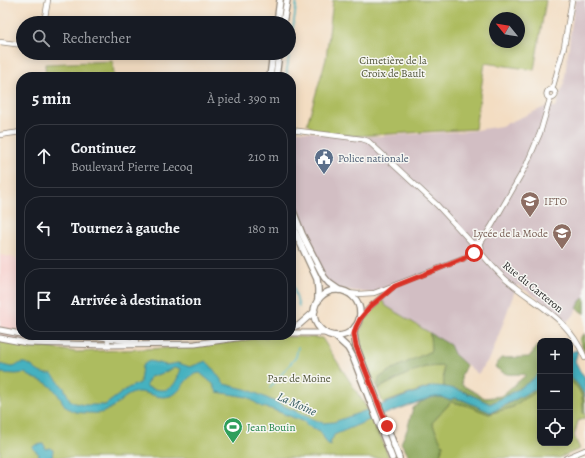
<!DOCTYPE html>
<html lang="fr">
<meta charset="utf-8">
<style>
body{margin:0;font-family:Alegreya,serif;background:#242831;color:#f1f3f6}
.controls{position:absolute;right:12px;bottom:12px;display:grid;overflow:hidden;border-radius:8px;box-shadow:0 2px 10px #0003}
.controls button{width:36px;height:36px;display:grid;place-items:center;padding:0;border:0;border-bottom:1px solid #363941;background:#171b24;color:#f1f3f6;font:20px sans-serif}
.compass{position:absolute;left:489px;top:12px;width:36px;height:36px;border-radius:50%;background:#171b24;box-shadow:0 2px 10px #0003;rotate:300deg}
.stop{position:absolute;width:12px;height:12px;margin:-9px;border:3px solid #d93025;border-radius:50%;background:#fff}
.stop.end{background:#d93025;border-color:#fff;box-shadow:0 1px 4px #0008}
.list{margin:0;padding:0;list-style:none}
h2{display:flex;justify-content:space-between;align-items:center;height:52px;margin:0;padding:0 16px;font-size:17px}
h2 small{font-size:13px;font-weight:400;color:#9ea1a6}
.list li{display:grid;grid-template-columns:26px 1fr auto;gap:12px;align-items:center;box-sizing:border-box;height:64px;margin:0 8px 8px;padding:0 8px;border:1px solid #363941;border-radius:16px}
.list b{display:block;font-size:15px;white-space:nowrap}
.list p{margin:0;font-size:13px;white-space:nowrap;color:#9ea1a6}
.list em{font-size:13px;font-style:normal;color:#9ea1a6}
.icon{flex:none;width:22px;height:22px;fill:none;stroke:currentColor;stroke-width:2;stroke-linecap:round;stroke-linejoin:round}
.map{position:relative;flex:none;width:585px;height:458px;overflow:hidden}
.search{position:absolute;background:#171b24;box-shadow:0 2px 10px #0003;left:16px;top:16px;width:280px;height:44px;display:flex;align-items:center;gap:10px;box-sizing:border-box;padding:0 14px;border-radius:22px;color:#9ea1a6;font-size:15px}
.panel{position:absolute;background:#171b24;box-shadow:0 2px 10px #0003;left:16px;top:72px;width:280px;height:268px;border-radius:16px}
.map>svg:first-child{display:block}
.built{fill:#f7d0cd}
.industrial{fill:#d2bec3}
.green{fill:#adbc5f;stroke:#6c7445;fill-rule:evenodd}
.forest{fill:#8aa456;stroke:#5a6840}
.water{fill:#44b1c0;stroke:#386e76;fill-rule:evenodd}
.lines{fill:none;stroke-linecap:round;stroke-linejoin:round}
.stream{stroke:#44b1c0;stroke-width:1.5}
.tertiary-casing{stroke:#8f8476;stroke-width:6}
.secondary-casing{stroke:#8f8476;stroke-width:7}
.primary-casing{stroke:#8f8476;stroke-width:8}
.tertiary{stroke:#fff;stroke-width:4.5}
.secondary{stroke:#fff;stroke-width:5}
.primary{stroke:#fff;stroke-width:5.5}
.route{stroke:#d93025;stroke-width:5}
.labels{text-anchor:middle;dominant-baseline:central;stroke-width:3;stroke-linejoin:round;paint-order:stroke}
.park-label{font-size:11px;fill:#52563b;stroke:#f6f6f2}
.service-label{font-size:11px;fill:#4e5e75;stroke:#f6f6f2;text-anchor:start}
.education-label{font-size:11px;fill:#785e54;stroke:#f6f6f2;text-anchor:start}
.street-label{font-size:11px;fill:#2b2b2b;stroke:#f6f6f2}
.leisure-label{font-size:11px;fill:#27864d;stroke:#f6f6f2;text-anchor:start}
.water-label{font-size:12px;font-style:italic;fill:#345a5f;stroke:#f6f6f2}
</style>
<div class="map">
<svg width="585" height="458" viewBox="0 0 585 458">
<rect width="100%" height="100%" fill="#f6f6f2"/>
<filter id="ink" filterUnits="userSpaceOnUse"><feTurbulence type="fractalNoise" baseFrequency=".025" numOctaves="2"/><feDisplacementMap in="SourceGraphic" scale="8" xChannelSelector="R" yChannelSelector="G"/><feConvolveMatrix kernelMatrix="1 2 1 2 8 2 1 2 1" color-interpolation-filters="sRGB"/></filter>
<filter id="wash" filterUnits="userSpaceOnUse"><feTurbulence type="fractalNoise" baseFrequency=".012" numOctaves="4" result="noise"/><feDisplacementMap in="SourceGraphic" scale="16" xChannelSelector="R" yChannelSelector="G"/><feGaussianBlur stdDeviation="0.9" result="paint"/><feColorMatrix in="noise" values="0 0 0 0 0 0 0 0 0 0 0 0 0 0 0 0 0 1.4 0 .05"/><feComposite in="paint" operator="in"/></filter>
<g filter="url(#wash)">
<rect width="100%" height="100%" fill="#f3ddc2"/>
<polygon class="built" points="0,255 21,259 21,335 28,335 27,343 0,338"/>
<polygon class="industrial" points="575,0 585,0 585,297 580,301 574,315 566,322 536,297 517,285 491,356 478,374 454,354 450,345 386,306 378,294 325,287 321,276 308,253 291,213 291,130 363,137 470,131 501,126 545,107 556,107 564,83"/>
<g class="green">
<path d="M 333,0 L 546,0 L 534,70 L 485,63 L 475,129 L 355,136 L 313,130 L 307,124 L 326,59 ZM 495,18 L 519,18 L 519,42 L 495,42 Z"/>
<polygon points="113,61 114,77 46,77 45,64"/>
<path d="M 382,300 L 386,306 L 430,333 L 431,351 L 393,369 L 379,378 L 378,389 L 409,373 L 425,367 L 443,366 L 444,387 L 429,387 L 383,403 C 378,391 373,378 368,366 C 355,336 358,323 382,300 Z"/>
<polygon points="278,336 322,338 374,419 389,458 0,458 0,340 76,352 189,347"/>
<path d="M 570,381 C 582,389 583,399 583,413 L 585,414 L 585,418 L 578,421 L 574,436 L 580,449 L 558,458 L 439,458 L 443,446 L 432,423 L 451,402 L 466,405 L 489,414 L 513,407 L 522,400 L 540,389 L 540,443 L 570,443 Z"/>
</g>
<g class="forest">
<polygon points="585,297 585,314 577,309 580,301"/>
<path d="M 430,333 L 450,345 L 454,354 L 466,365 L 461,376 L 462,385 L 485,398 L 501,396 L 526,375 C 510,372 510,379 495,367 L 501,358 L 529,357 L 539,344 L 540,345 C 540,352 542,368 539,374 C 535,381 500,400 490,404 L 465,392 L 444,387 L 443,366 L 425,367 L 409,373 L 377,389 L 379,378 L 393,369 L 431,351 Z"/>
<polygon points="585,333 585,354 579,339"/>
<path d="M 570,378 C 585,383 585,401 585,414 L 583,413 C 583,398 583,390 570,381 Z"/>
<polygon points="540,386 540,389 538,391 522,400 513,407 489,414 466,405 451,402 432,423 443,446 439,458 410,458 401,443 407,430 413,408 421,402 433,397 441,397 449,400 455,398 463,400 490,412 494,411"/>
</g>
<g class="water">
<path d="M 578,350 L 575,361 L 580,371 L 585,377 L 585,397 C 582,390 577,381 570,378 L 570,352 Z"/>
<path d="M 150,361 L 166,365 L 178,363 L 190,367 L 206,361 L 211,366 L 224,384 L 249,390 L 315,420 L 323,423 L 334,422 L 433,386 C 454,386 472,395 490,404 C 501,399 536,381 540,371 L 540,386 L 494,411 L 490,412 L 463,400 L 455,398 L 449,400 L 441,397 L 433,397 L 374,418 L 334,435 L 332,440 L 329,442 L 331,446 L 328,445 L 320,431 L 306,425 L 305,422 L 271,409 L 262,407 L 247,397 L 217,392 L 213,384 L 200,373 C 184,374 184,392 170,396 C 158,400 147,391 137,392 C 125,394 117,406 106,411 C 100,414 95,413 88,413 C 58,413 67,399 49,385 C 41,379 34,380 25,373 L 16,374 L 0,373 L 0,364 C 4,365 9,367 12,367 C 17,367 19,362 24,363 C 35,364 34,375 52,374 L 64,388 L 70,400 L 75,403 L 84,405 L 105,405 L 128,388 L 140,383 L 142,366 L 147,362 ZM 174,368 L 179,368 L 181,369 C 174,389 169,394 147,387 L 146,385 L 150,377 L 163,373 Z"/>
<polygon points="43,444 45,446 45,449 51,448 53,450 52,458 38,458 39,454 33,449 33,447 35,445"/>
</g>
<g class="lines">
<g class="stream">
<polyline points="286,77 297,0"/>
<polyline points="291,268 293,272 293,285 299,307"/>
<polyline points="270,388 296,357 298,347"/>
</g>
</g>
</g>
<g filter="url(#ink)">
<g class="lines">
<defs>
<g id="tertiary">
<polyline points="44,23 48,0"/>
<polyline points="0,42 23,45"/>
<circle cx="551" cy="94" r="4.5"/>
<polyline points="552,90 564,47 572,0"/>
<polyline points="291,130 362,139 368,141 437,205 473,244"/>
<polyline points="0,135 21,132"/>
<circle cx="476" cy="248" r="5.5"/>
<polyline points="480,244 491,227 526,166 540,133 550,99"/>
<path d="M 480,252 C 490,263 498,274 510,283 C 541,308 568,318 585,358"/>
<polyline points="347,293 358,294 374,293 463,259 472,252"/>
<polyline points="359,319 371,306 392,288"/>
<polyline points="108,345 108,335"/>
<polyline points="566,458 585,450"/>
</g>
<g id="secondary">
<polyline points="291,328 299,325 315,311"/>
<polyline points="0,330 21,334"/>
<polyline points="291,333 326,333"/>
<polyline points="40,335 101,337 136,342"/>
<polyline points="0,338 27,343 108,345 195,344 257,335"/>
</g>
<g id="primary">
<polyline points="277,23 280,0"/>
<polyline points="283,23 287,0"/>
<polyline points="270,77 273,53"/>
<polyline points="276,77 279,53"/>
<polyline points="291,206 302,234 324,277 329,283 339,290"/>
<polyline points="291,223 317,279 318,289 318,301"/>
<circle cx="337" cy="313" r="23"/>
<polyline points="355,327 354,334 356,346 399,458"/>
<polyline points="335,336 348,348 353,357 392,458"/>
</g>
</defs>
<use href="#tertiary" class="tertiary-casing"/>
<use href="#secondary" class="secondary-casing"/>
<use href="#primary" class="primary-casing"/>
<use href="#tertiary" class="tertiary"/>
<use href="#secondary" class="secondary"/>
<use href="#primary" class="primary"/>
</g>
</g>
<g class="lines" filter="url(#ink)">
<polyline class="route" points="387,426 356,346 354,334 356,327 360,319 371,306 395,286 463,259 472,252 474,253"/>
</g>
<defs>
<symbol id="civic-pin" viewBox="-11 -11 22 30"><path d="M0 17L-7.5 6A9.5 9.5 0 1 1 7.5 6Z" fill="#5c6f8a" stroke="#f6f6f2"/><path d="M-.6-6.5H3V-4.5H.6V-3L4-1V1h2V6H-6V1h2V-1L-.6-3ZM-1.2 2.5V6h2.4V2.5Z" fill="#fff"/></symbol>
<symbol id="university-pin" viewBox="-11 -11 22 30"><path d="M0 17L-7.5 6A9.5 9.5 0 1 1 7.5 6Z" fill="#8d6e63" stroke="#f6f6f2"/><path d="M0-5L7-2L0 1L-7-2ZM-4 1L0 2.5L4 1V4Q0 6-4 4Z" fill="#fff"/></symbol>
<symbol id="school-pin" viewBox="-11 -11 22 30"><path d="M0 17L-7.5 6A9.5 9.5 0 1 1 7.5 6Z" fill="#8d6e63" stroke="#f6f6f2"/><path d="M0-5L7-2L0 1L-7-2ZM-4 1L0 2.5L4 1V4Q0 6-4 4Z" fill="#fff"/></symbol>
<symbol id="stadium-pin" viewBox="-11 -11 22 30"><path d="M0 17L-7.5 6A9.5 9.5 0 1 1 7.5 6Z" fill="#2e9e5b" stroke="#f6f6f2"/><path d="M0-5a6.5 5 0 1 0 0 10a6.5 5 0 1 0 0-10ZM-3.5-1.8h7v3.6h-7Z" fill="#fff"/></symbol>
</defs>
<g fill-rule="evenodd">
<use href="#civic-pin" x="313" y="147" width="22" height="30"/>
<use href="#university-pin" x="519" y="190" width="22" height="30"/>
<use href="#school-pin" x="551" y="222" width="22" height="30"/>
<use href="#stadium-pin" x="222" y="416" width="22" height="30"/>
</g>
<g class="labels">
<g class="park-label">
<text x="393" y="60">Cimetière de la<tspan x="393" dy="13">Croix de Bault</tspan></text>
<text x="299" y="378">Parc de Moine</text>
</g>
<g class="service-label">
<text x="338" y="158">Police nationale</text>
</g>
<g class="education-label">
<text x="544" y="201">IFTO</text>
<text x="548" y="233" text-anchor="end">Lycée de la Mode</text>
</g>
<g class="street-label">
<text transform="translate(533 287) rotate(39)">Rue du Carteron</text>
</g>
<g class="leisure-label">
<text x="247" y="427">Jean Bouin</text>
</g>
<g class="water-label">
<text transform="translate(297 404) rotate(24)">La Moine</text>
</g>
</g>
</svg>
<div class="controls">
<button>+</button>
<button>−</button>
<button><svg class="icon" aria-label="locate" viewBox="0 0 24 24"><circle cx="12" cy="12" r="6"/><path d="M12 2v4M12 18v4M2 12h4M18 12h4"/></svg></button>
</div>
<svg class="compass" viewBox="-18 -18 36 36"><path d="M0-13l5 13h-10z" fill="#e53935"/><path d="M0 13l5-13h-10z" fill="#9ea1a6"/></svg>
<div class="stop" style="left:474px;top:253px"></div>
<div class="stop end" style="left:387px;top:426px"></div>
<div class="search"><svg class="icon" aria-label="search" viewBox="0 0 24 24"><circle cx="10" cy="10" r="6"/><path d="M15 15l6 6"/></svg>Rechercher</div>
<section class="panel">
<h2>5 min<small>À pied · 390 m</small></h2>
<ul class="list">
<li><svg class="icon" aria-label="ahead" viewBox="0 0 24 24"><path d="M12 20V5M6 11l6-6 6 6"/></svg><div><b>Continuez</b><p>Boulevard Pierre Lecoq</p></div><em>210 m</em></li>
<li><svg class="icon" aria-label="left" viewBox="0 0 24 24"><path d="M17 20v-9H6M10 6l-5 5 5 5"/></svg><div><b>Tournez à gauche</b></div><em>180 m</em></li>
<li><svg class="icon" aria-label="arrive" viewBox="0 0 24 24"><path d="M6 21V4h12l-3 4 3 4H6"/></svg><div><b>Arrivée à destination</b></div></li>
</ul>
</section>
</div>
